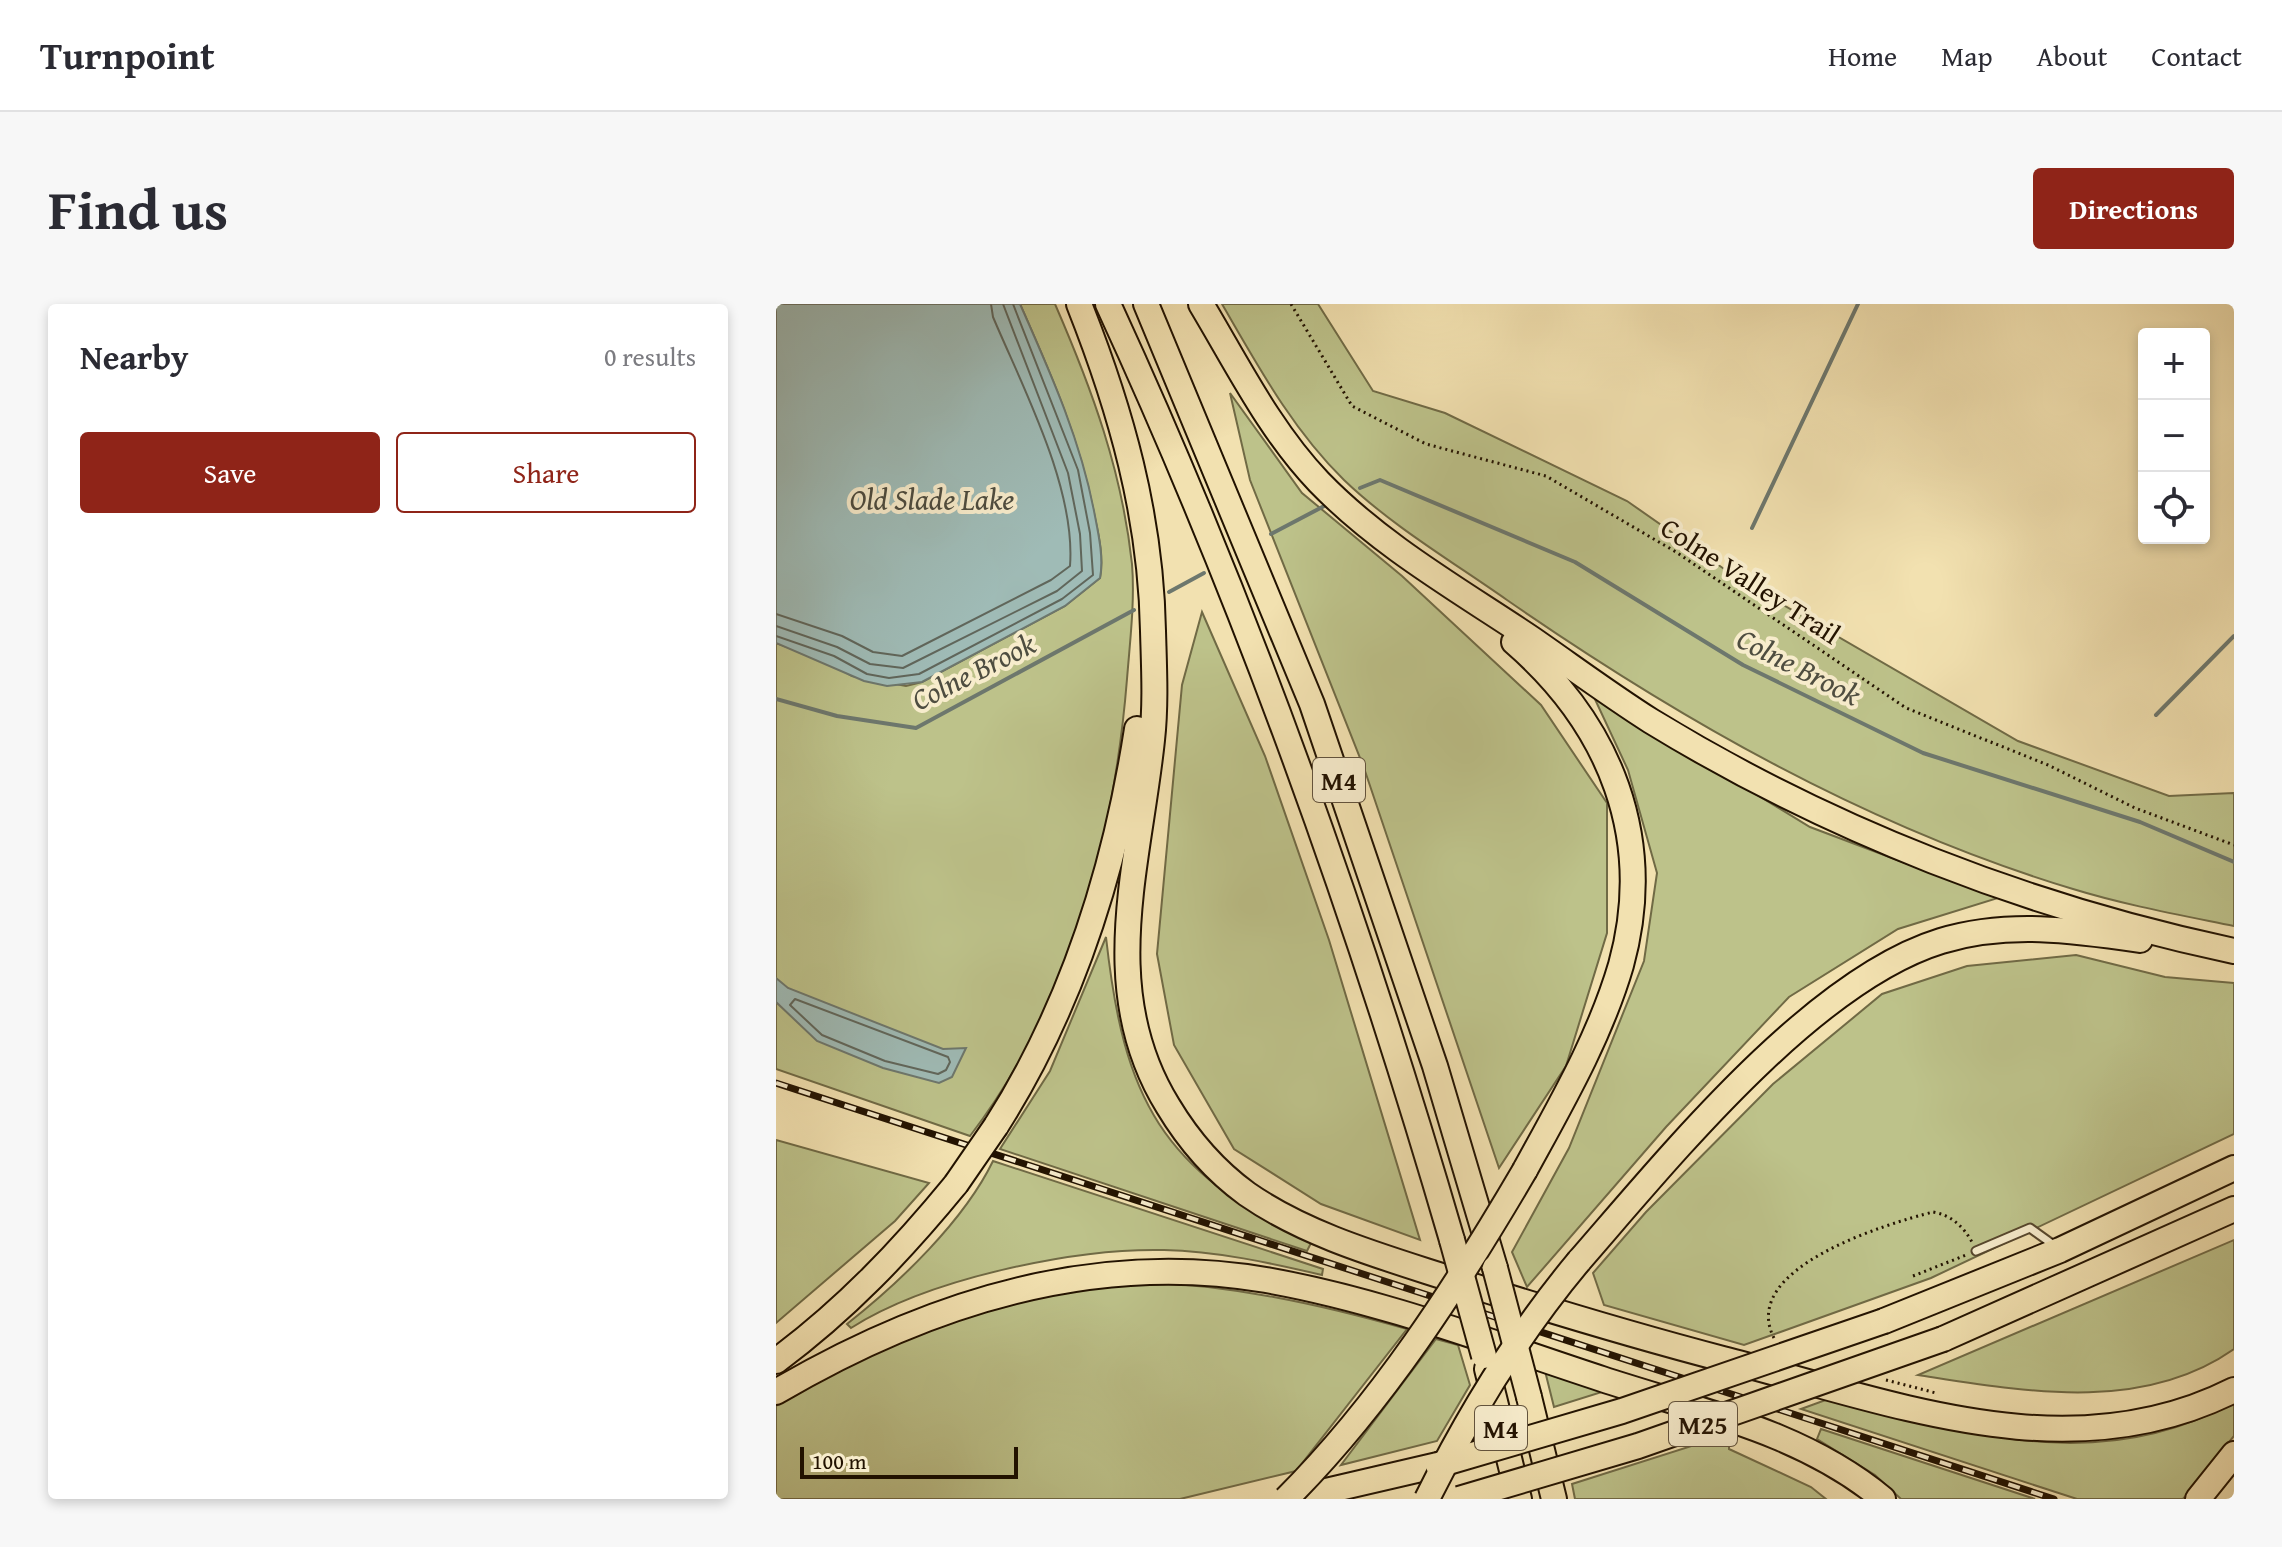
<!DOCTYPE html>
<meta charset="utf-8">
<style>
body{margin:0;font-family:"Gentium Book Plus",serif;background:#f7f7f7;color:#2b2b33}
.controls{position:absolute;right:24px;top:24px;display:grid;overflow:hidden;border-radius:8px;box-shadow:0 4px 12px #0003}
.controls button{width:72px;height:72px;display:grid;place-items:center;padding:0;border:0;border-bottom:2px solid #e1e1e2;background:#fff;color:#2b2b33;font:40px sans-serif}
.scale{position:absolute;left:24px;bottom:20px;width:218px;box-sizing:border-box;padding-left:8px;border:4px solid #221200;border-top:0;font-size:22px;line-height:28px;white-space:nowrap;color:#221200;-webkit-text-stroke:6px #f7eccc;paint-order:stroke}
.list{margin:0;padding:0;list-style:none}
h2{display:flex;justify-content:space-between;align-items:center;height:104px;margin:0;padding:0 32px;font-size:34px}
h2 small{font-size:26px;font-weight:400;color:#7c7c81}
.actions{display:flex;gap:16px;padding:24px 32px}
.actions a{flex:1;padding:18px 0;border:2px solid #8f2418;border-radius:8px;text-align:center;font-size:28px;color:#8f2418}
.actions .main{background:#8f2418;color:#fff}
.icon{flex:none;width:44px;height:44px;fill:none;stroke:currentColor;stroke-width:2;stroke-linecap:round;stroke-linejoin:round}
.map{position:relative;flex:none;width:1458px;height:1195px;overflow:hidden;border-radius:8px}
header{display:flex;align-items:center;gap:48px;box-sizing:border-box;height:112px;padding:0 40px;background:#fff;border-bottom:2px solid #e1e1e2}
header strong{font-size:38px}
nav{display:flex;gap:44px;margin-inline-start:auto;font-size:28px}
.intro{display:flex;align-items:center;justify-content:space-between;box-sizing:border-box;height:192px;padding:0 48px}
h1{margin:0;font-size:56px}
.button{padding:20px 36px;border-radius:8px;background:#8f2418;color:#fff;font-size:28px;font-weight:700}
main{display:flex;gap:48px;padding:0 48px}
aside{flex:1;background:#fff;border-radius:8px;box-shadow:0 4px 12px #0003}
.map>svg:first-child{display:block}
.green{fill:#bdc28a;stroke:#706a45;stroke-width:2}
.water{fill:#9fbbb6;stroke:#6d776d;stroke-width:2}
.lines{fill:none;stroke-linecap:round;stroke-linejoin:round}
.shore{stroke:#60665b;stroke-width:2}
.stream{stroke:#6d776d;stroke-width:4}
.service-casing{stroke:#56462c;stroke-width:11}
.motorway-casing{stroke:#221200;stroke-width:28}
.path{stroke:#221200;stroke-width:3;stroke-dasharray:2 4;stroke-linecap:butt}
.service{stroke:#f7eccc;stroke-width:7}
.motorway{stroke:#f2e1b0;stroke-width:24}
.rail-casing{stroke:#221200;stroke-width:7}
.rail{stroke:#f7eccc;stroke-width:4;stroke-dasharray:12;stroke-linecap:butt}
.motorway-bridge-casing{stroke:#221200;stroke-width:28;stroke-linecap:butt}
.motorway-bridge{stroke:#f2e1b0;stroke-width:24}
.labels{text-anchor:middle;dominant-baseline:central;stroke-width:8;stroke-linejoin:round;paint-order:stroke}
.shield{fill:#f7eccc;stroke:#62533d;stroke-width:2}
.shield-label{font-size:26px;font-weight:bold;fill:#221200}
.street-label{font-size:28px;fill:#221200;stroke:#f7eccc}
.water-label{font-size:30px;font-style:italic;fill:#4e4d40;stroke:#f7eccc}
</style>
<header>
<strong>Turnpoint</strong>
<nav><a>Home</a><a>Map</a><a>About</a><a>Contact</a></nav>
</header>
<div class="intro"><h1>Find us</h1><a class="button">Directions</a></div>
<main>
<aside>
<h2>Nearby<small>0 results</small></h2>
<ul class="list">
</ul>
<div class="actions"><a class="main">Save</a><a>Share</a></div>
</aside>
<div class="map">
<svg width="1458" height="1195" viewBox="0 0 1458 1195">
<rect width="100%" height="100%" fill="#f2e1b0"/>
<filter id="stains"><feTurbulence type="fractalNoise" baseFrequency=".0025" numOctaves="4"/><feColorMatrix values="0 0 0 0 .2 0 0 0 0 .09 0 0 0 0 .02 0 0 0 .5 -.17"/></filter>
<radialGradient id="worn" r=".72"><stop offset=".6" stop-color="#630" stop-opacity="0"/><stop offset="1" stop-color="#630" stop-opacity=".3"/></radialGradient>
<g class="green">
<path d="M 244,0 L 279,0 C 316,85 346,167 356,260 C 359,297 354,337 351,375 C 338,536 294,701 194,832 L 0,765 L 0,339 L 55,360 L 76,372 L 130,382 L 146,378 L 289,302 L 324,274 C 328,255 323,232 319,214 C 305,138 275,70 244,0 Z"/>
<path d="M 446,0 L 542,0 L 597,87 L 669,109 L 851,197 L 961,274 L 1242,437 L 1393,492 L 1458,489 L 1458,622 C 1404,611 1349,601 1297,585 C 1092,523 906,417 731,296 C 677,258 616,222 568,176 C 516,125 482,62 446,0 Z"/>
<polygon points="454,89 526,189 626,272 765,401 831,499 831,629 790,762 723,864 588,464 474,176"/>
<polygon points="426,308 489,452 553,636 644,936 545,900 458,845 398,741 381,650 406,381"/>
<polygon points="817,391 1034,523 1222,594 1122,625 1013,693 890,823 751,983 736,948 793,844 868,657 881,569 852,466"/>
<path d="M 330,633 C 348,797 385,865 535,939 L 531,947 L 224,845 L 274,767 Z"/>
<polygon points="1300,651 1389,673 1458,679 1458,830 1155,974 968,1041 828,1001 817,969 870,908 997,780 1106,690 1191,662"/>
<polygon points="0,836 153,879 119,917 0,1019"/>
<path d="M 217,857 L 547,965 L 546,971 C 495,959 440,947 388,946 C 297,944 152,975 75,1024 L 71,1020 C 123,979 188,917 217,857 Z"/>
<path d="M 1458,936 L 1458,1045 C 1366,1110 1246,1087 1142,1071 Z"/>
<path d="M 364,978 C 456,981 543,1000 631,1025 L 520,1167 L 404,1195 L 0,1195 L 0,1102 L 130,1029 L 244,993 Z"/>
<polygon points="660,1035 682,1041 694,1081 661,1137 565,1161"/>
<polygon points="769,1067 829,1087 778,1103"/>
<path d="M 1055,1094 C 1192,1130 1324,1172 1458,1098 L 1458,1132 L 1407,1195 L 1301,1195 L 1025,1105 Z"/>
<polygon points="1045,1125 1259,1195 1125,1195 1099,1171 1041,1135"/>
<polygon points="953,1130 953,1145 1035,1183 1050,1195 799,1195 796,1180"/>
</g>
<g class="water">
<path d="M 0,0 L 244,0 C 274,68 304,134 318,207 C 322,228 328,253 324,274 L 289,302 L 146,378 L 111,382 L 88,377 L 0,339 Z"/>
<polygon points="0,674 12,684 167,745 190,744 176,773 163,779 107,764 41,737 0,698"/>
</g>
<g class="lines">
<g class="shore">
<path d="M 0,310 L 66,332 L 97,348 L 126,352 L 275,276 L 294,262 C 300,184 247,84 217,13 L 215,0"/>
<polyline points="0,322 61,343 94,360 127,364 281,287 306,267 304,230 292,169 227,0"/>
<polyline points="0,332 58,352 91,370 113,374 143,370 286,295 317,271 314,229 302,166 237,0"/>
<polygon points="19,695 172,753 174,758 170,766 162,770 109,757 46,731 14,701"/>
</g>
<g class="stream">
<polyline points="584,184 604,176 799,258 967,361 1147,449 1364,518 1458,558"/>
<polyline points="976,224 1082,0"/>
<polyline points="495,230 552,200"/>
<polyline points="393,288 428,269"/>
<polyline points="0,395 61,412 140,424 358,306"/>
<polyline points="1380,411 1458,332"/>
</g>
<defs>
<polyline id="service" points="1200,947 1254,924 1279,942"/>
<g id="motorway">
<path d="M 303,0 C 345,106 375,212 377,327 C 378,363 380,400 376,436 C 363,561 320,686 392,802 C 413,837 438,866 471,890 C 530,931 604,952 672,974 C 763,1003 855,1031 947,1055 C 1115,1098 1292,1170 1458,1086"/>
<path d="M 332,0 C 472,303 583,616 676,936"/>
<polyline points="370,0 536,400 659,762 719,964"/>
<path d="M 425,0 C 461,60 494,127 543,178 C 605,242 683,286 756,335 C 795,362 834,391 875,417 C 1053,526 1254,604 1458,647"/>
<path d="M 738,338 C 834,421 880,534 845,661 C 824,733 785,800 749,866"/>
<path d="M 220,822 C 297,701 339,567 361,425"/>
<path d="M 803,957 C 892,855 1035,677 1165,637 C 1231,617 1297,626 1364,636"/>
<polyline points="1108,1017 1284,946 1458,864"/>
<polyline points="1167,1035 1458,905"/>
<path d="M 0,1057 C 69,1006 126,946 180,880"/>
<polyline points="711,1065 743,1195"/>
<path d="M 0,1088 C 148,1001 316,946 490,976 C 604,996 716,1039 826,1075 C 923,1107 1027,1128 1107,1195"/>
<polyline points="753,1093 778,1195"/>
<polyline points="516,1195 662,1161"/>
<polyline points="1422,1195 1458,1150"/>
</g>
</defs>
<use href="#service" class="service-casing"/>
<use href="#motorway" class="motorway-casing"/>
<g class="path">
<polyline points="515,0 576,102 650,140 770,172 900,248 1130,404 1272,461 1359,504 1458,541"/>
<polyline points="1137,972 1190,951"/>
<path d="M 998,1034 C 962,964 1110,920 1157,908 C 1175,911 1187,922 1196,938"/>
<polyline points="1110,1076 1160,1089"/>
</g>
<use href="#service" class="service"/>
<use href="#motorway" class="motorway"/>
<defs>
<polyline id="rail" points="0,779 1278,1195"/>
</defs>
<use href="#rail" class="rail-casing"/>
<use href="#rail" class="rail"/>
<defs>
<g id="motorway-bridge">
<polyline points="180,880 220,822"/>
<polyline points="676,936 708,1052"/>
<polyline points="719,964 753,1093"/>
<polyline points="662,1161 846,1107 1108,1017"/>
<path d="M 510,1195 C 606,1099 681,982 749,866"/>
<path d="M 651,1195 C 693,1110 742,1030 803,957"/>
<polyline points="683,1195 862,1142 1167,1035"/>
</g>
</defs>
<use href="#motorway-bridge" class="motorway-bridge-casing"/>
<use href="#motorway-bridge" class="motorway-bridge"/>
</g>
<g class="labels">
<g class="shield">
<rect x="537" y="454" width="52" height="44" rx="6"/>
<rect x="893" y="1098" width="68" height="44" rx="6"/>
<rect x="699" y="1102" width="52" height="44" rx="6"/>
</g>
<g class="shield-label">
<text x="563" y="476">M4</text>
<text x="927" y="1120">M25</text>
<text x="725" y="1124">M4</text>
</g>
<g class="street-label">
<text transform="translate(975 276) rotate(33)">Colne Valley Trail</text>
</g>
<g class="water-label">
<text x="156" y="195">Old Slade Lake</text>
<text transform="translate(1023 362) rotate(27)">Colne Brook</text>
<text transform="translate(197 367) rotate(-27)">Colne Brook</text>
</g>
</g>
<rect width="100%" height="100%" filter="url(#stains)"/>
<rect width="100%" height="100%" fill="url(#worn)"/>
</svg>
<div class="controls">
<button>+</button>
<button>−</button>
<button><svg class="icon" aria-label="locate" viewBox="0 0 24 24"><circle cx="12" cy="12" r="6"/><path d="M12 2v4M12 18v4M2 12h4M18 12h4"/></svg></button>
</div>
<div class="scale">100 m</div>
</div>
</main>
